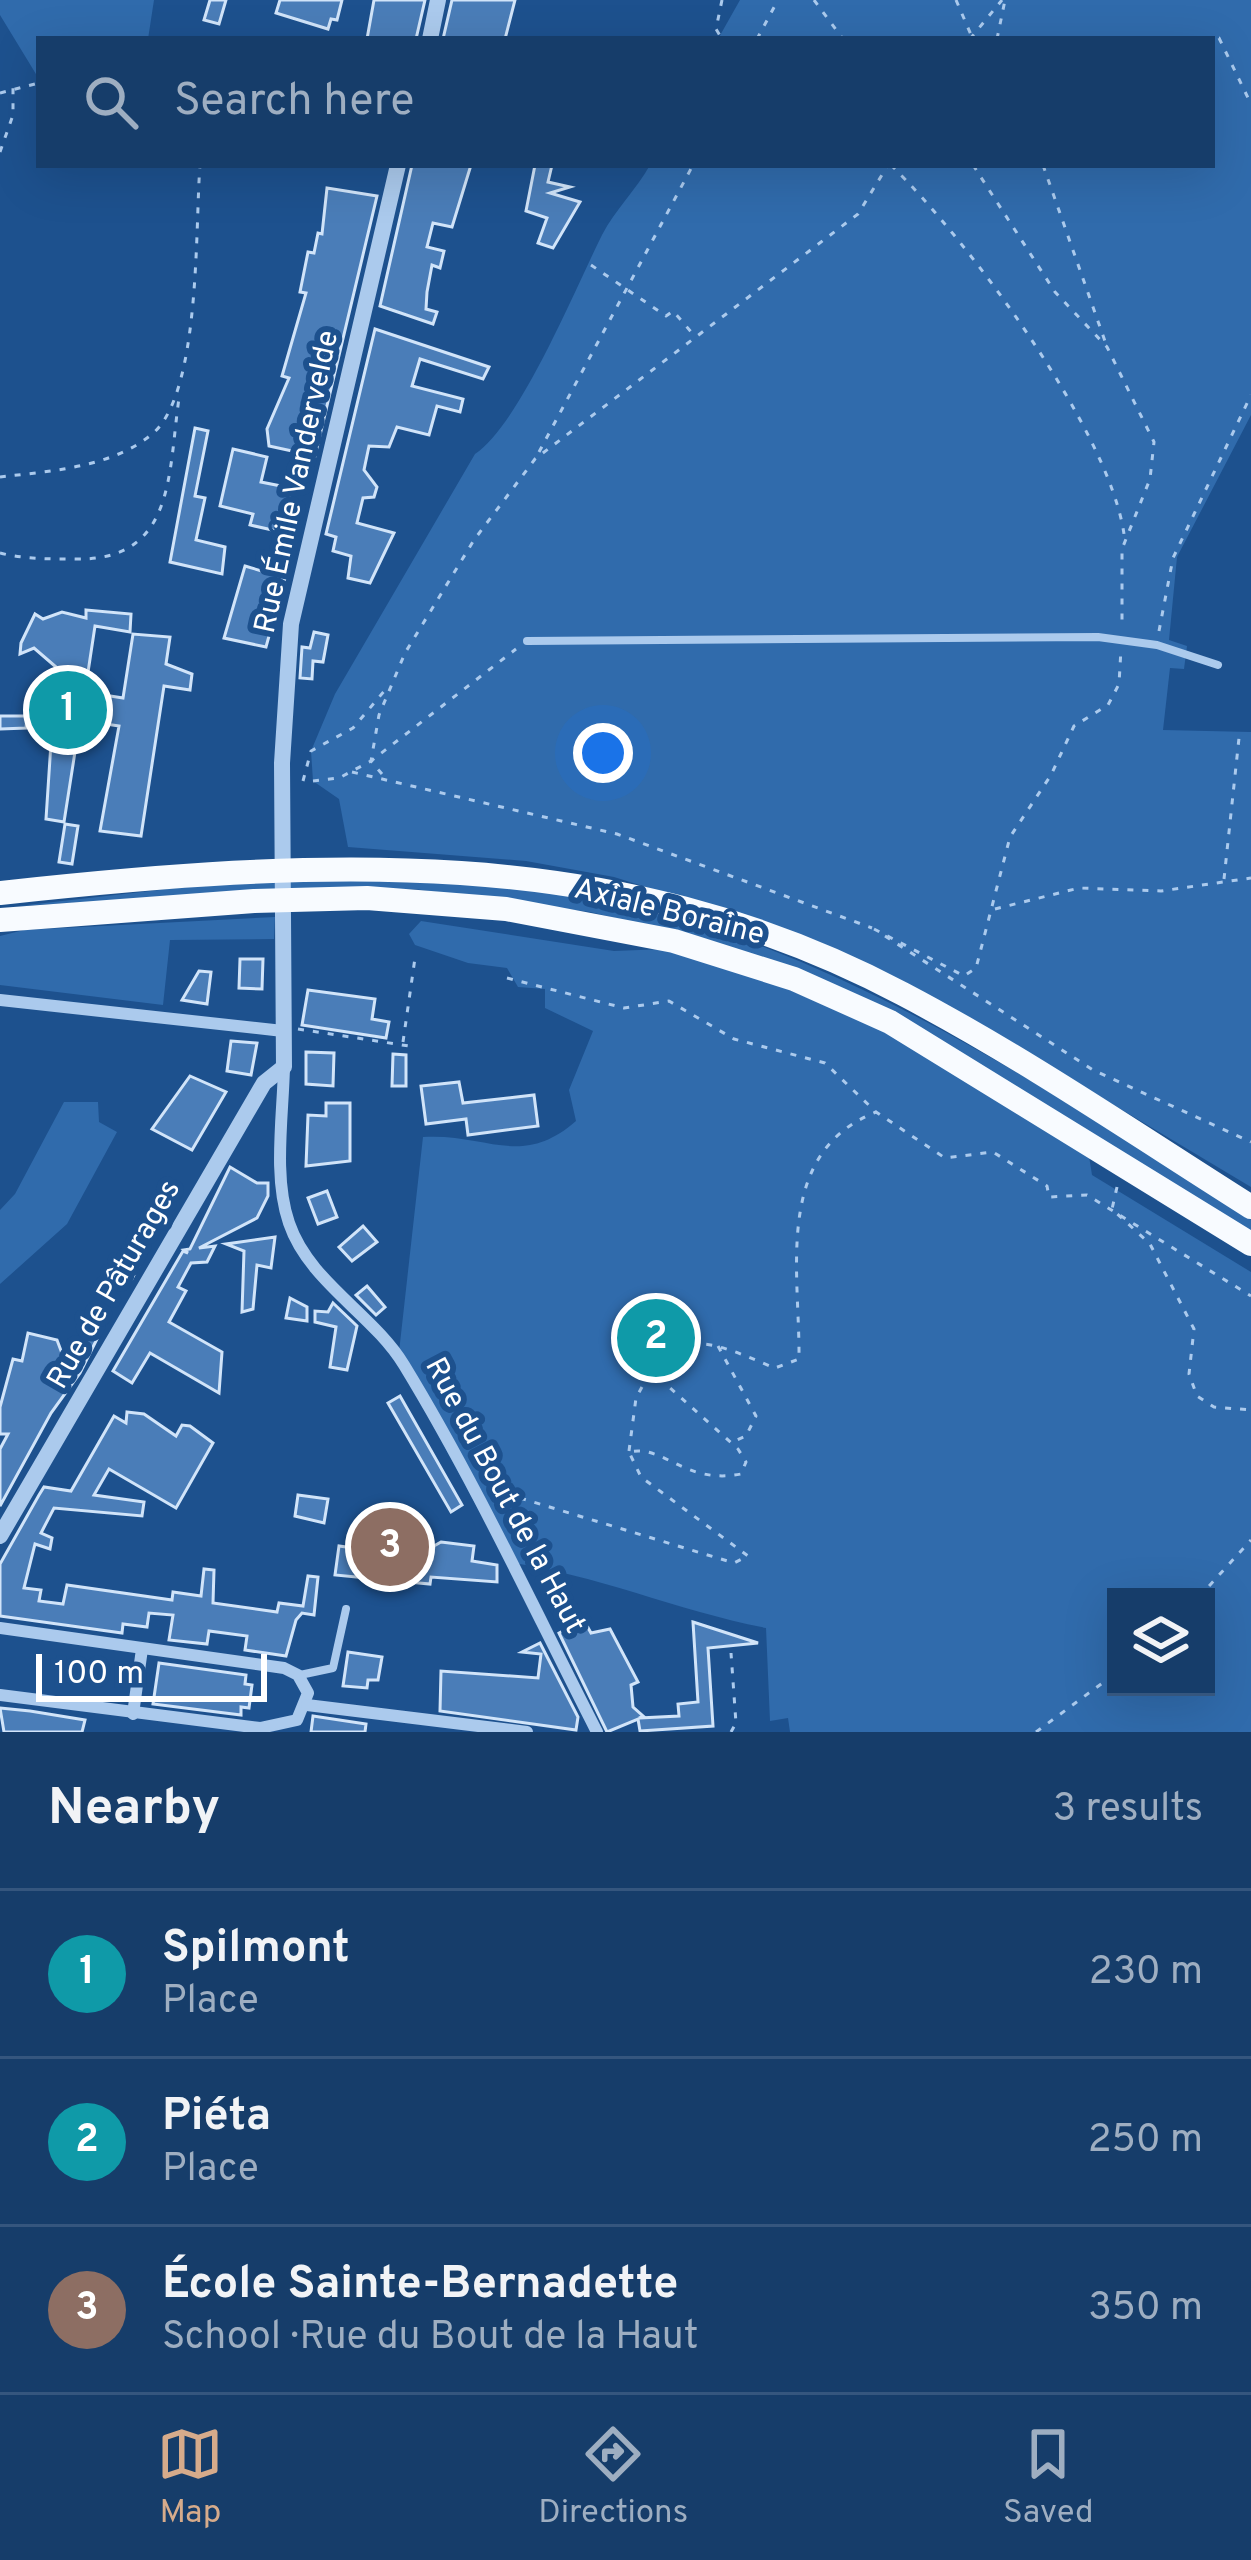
<!DOCTYPE html>
<meta charset="utf-8">
<style>
body{margin:0;font-family:Overpass,sans-serif;background:#1f4470;color:#f1f3f6}
.controls{position:absolute;right:36px;bottom:36px;display:grid;overflow:hidden;border-radius:0px;box-shadow:0 12px 48px #0002}
.controls button{width:108px;height:108px;display:grid;place-items:center;padding:0;border:0;border-bottom:3px solid #35567e;background:#163d6a;color:#f1f3f6;font:60px sans-serif}
.scale{position:absolute;left:36px;bottom:30px;width:231px;box-sizing:border-box;padding-left:12px;border:6px solid #fff;border-top:0;font-size:33px;line-height:42px;white-space:nowrap;color:#fff;-webkit-text-stroke:9px #1d518e;paint-order:stroke}
.you{position:absolute;left:603px;top:753px;width:42px;height:42px;margin:-30px;border:9px solid #fff;border-radius:50%;background:#1a73e8;box-shadow:0 0 0 18px #1a73e833}
.badge{display:grid;place-items:center;width:78px;height:78px;border-radius:50%;background:#d6ab8b;color:#fff;font-size:39px;font-weight:700}
.pin{position:absolute;translate:-50% -50%;border:6px solid #fff;box-shadow:0 3px 12px #0006}
.list{margin:0;padding:0;list-style:none}
h2{display:flex;justify-content:space-between;align-items:center;height:156px;margin:0;padding:0 48px;font-size:51px}
h2 small{font-size:39px;font-weight:400;color:#9eaec1}
.list li{display:grid;grid-template-columns:78px 1fr auto;gap:36px;align-items:center;box-sizing:border-box;height:168px;padding:0 48px;border-top:3px solid #35567e}
.list b{display:block;font-size:45px;white-space:nowrap}
.list p{margin:0;font-size:39px;white-space:nowrap;color:#9eaec1}
.list em{font-size:39px;font-style:normal;color:#9eaec1}
.icon{flex:none;width:66px;height:66px;fill:none;stroke:currentColor;stroke-width:2;stroke-linecap:round;stroke-linejoin:round}
.map{position:relative;flex:none;width:1251px;height:1732px;overflow:hidden}
.search{position:absolute;background:#163d6a;box-shadow:0 12px 48px #0002;left:36px;right:36px;top:36px;height:132px;display:flex;align-items:center;gap:30px;box-sizing:border-box;padding:0 42px;border-radius:0px;color:#9eaec1;font-size:45px}
.sheet{height:660px;background:#163d6a}
nav{display:flex;justify-content:space-around;align-items:center;box-sizing:border-box;height:168px;border-top:3px solid #35567e;background:#163d6a;font-size:33px;color:#9eaec1}
nav a{display:grid;justify-items:center;gap:6px}
nav .on{color:#d6ab8b}
.map>svg:first-child{display:block}
.green{fill:#306bac;fill-rule:evenodd}
.building{fill:#4a7db8;stroke:#d1e4f9;stroke-width:3}
.lines{fill:none;stroke-linecap:round;stroke-linejoin:round}
.path{stroke:#abcaed;stroke-width:3;stroke-dasharray:6 9;stroke-linecap:butt}
.service{stroke:#abcaed;stroke-width:8}
.minor{stroke:#abcaed;stroke-width:12}
.tertiary{stroke:#abcaed;stroke-width:16}
.trunk{stroke:#f8fbff;stroke-width:24}
.labels{text-anchor:middle;dominant-baseline:central;stroke-width:12;stroke-linejoin:round;paint-order:stroke}
.street-label{font-size:30px;fill:#fff;stroke:#1d518e}
</style>
<div class="map">
<svg width="1251" height="1732" viewBox="0 0 1251 1732">
<rect width="100%" height="100%" fill="#1d518e"/>
<g class="green">
<polygon points="0,0 154,0 148,39 39,39 39,79 0,15"/>
<path d="M 740,0 L 1251,0 L 1251,415 L 1177,557 L 1169,640 L 1187,646 L 1184,669 L 1170,668 L 1163,730 L 1251,732 L 1251,1187 L 960,1013 L 820,942 L 614,877 L 526,861 L 348,847 L 339,799 L 313,781 L 311,751 L 335,694 L 475,454 C 520,424 576,287 602,235 C 615,210 636,190 650,165 L 1212,165 L 1212,39 L 718,39 Z"/>
<path d="M 264,878 C 342,879 423,875 501,883 C 787,911 1014,1070 1251,1217 L 1251,1234 L 926,1033 L 679,933 L 590,912 L 414,889 L 305,889 L 18,906 Z"/>
<polygon points="275,917 274,939 170,940 163,1005 0,985 0,936 24,930"/>
<path d="M 421,921 L 614,951 L 665,949 L 753,975 L 878,1027 L 1089,1156 L 1092,1175 L 1251,1272 L 1251,1732 L 790,1732 L 788,1718 L 770,1721 L 766,1628 C 679,1611 595,1574 507,1562 L 398,1361 L 423,1137 C 488,1133 521,1169 576,1121 L 569,1090 L 593,1031 L 545,1008 L 545,989 L 518,987 L 507,968 L 468,963 L 415,945 L 409,934 ZM 1116,1597 L 1206,1597 L 1206,1687 L 1116,1687 Z"/>
<polygon points="64,1102 98,1102 99,1122 117,1132 67,1224 0,1284 0,1210 15,1194"/>
</g>
<g class="building">
<polygon points="210,0 226,0 219,24 204,20"/>
<polygon points="280,0 342,0 337,20 331,19 328,29 276,13"/>
<polygon points="374,0 425,0 416,39 367,39"/>
<polygon points="452,0 515,0 505,39 443,39"/>
<polygon points="412,165 471,165 452,227 433,223 427,247 444,251 440,268 432,265 427,292 426,309 437,312 433,324 380,306"/>
<polygon points="535,165 552,165 548,182 570,187 550,193 580,202 553,248 538,243 547,218 526,211"/>
<polygon points="327,188 377,196 315,456 269,446 267,429 289,378 282,376 306,293 300,292 308,252 314,253 318,233 322,234"/>
<polygon points="375,329 489,367 483,379 420,359 412,386 463,399 460,412 437,406 429,435 397,427 389,447 369,446 364,470 377,487 374,497 363,498 357,523 394,533 370,583 348,578 351,556 333,551 336,537 326,534"/>
<polygon points="195,428 208,431 195,496 205,498 196,540 225,547 222,574 170,562"/>
<polygon points="233,449 267,457 261,482 291,488 281,532 250,525 253,514 220,506"/>
<polygon points="245,566 285,578 266,647 224,638"/>
<polygon points="86,610 131,614 130,632 95,626 85,692 123,698 133,634 170,637 166,664 192,674 190,690 164,686 141,836 100,831 119,726 80,720 64,822 46,819 56,667 34,648 20,654 21,643 35,614 43,619 62,612 86,618"/>
<polygon points="314,632 328,635 323,662 313,661 312,679 300,678 302,647 310,648"/>
<polygon points="0,716 27,716 26,728 0,729"/>
<polygon points="65,824 78,826 72,864 59,862"/>
<polygon points="240,959 263,959 262,989 239,988"/>
<polygon points="199,971 211,972 207,1004 182,1000"/>
<polygon points="308,990 375,999 372,1019 389,1022 386,1038 302,1025"/>
<polygon points="231,1041 257,1043 251,1075 227,1071"/>
<polygon points="306,1052 334,1053 333,1086 306,1084"/>
<polygon points="393,1054 406,1055 406,1086 392,1086"/>
<polygon points="190,1076 226,1092 192,1150 152,1129"/>
<polygon points="459,1082 463,1103 534,1095 538,1126 468,1135 466,1119 426,1124 421,1086"/>
<polygon points="326,1103 350,1103 350,1161 306,1166 308,1115 326,1116"/>
<polygon points="230,1167 257,1183 268,1183 268,1196 257,1218 199,1248 215,1246 207,1262 191,1263 178,1287 186,1291 169,1322 222,1352 219,1393 150,1353 132,1383 113,1371 183,1251 188,1253 184,1250 190,1249"/>
<polygon points="327,1191 337,1217 318,1224 308,1198"/>
<polygon points="363,1226 377,1242 352,1261 339,1247"/>
<polygon points="275,1237 271,1268 257,1265 253,1309 242,1312 244,1251 226,1244"/>
<polygon points="134,1247 145,1253 132,1279 113,1269"/>
<polygon points="367,1286 385,1307 376,1315 356,1295"/>
<polygon points="290,1298 307,1307 307,1321 286,1318"/>
<polygon points="333,1303 357,1326 347,1370 330,1367 336,1327 315,1322 315,1311 328,1312"/>
<polygon points="87,1332 98,1337 80,1373 51,1413 0,1506 0,1449 8,1434 0,1434 0,1407 13,1359 22,1361 28,1333 57,1340 66,1364"/>
<polygon points="400,1396 462,1505 451,1512 388,1403"/>
<polygon points="127,1412 144,1414 176,1436 182,1425 190,1426 213,1443 176,1508 109,1469 94,1495 144,1502 142,1516 54,1508 41,1533 52,1538 50,1549 35,1544 24,1588 41,1590 39,1601 63,1604 67,1585 172,1600 173,1592 201,1596 204,1569 214,1570 213,1603 277,1612 279,1603 303,1606 308,1576 318,1577 314,1615 302,1613 296,1620 286,1656 245,1650 247,1636 209,1631 207,1644 169,1640 173,1615 149,1613 147,1627 123,1624 122,1633 0,1616 0,1564 39,1495 44,1487 71,1491 114,1416 126,1423"/>
<polygon points="298,1495 328,1499 324,1523 295,1516"/>
<polygon points="441,1542 474,1546 472,1561 497,1565 497,1582 431,1577 430,1584 335,1575 339,1546 432,1559 434,1546"/>
<polygon points="693,1622 758,1643 708,1648 713,1726 640,1731 638,1719 607,1732 559,1633 577,1623 586,1624 591,1633 610,1629 638,1682 631,1685 633,1707 643,1716 639,1718 679,1716 678,1704 698,1702"/>
<polygon points="540,1643 578,1717 576,1730 440,1711 441,1671 538,1678 541,1654 522,1652"/>
<polygon points="348,1652 382,1657 378,1680 368,1680 367,1688 343,1686"/>
<polygon points="159,1663 246,1675 245,1684 252,1685 249,1708 241,1707 241,1715 153,1704"/>
<polygon points="0,1708 30,1711 85,1720 82,1732 4,1732"/>
<polygon points="313,1716 366,1724 365,1732 311,1732"/>
</g>
<g class="lines">
<g class="path">
<polyline points="722,0 716,29 722,39"/>
<polyline points="814,0 843,39"/>
<polyline points="956,0 972,37"/>
<polyline points="757,39 778,0"/>
<polyline points="970,39 1002,0"/>
<polyline points="997,39 1005,0"/>
<polyline points="1189,39 1219,38 1251,104"/>
<polyline points="0,93 39,83"/>
<polyline points="0,152 13,115 13,88"/>
<path d="M 891,165 C 968,240 1109,430 1124,534"/>
<polyline points="973,165 1055,292 1107,347 1154,442 1150,479 1122,549 1122,628"/>
<polyline points="1043,165 1106,344"/>
<polyline points="591,265 666,316 673,311 693,334"/>
<polyline points="539,452 693,165"/>
<path d="M 0,477 C 50,471 110,468 151,435 C 201,396 195,228 200,165"/>
<path d="M 0,553 C 24,559 49,559 74,559 C 175,562 168,475 179,398"/>
<polyline points="1159,631 1173,558 1251,395"/>
<polyline points="352,772 617,834 872,928"/>
<polyline points="382,774 371,761 516,649"/>
<polyline points="303,781 311,751 353,728 386,689"/>
<polyline points="313,781 339,778 371,761 379,715 405,653 474,540 535,459 858,214 888,165"/>
<polyline points="1224,879 1239,738"/>
<polyline points="995,909 1079,888 1161,891 1251,878"/>
<polyline points="874,929 964,976 976,968 1010,837 1051,775 1074,726 1108,705 1119,684 1121,649"/>
<polyline points="885,936 1093,1070 1251,1142"/>
<polyline points="507,978 624,1008 669,1001 734,1039 825,1063 876,1112 945,1158 993,1152 1047,1186 1049,1197 1087,1195 1251,1296"/>
<polyline points="298,1029 409,1046"/>
<polyline points="403,1042 415,958"/>
<polyline points="1117,1187 1112,1209 1150,1244 1194,1329 1189,1374 1197,1396 1214,1407 1251,1410"/>
<polyline points="718,1346 756,1416 746,1436 730,1443"/>
<polyline points="629,1451 636,1398 657,1359"/>
<path d="M 515,1535 L 508,1512 L 512,1500 L 520,1498 L 734,1563 L 748,1556 L 641,1477 L 629,1452 C 664,1444 684,1485 741,1474 L 746,1462 L 738,1449 L 668,1386 L 659,1357 C 693,1327 741,1355 775,1368 L 799,1359 C 800,1271 773,1153 876,1112"/>
<polyline points="1199,1597 1251,1540"/>
<polyline points="731,1732 736,1723 731,1653"/>
<polyline points="1036,1732 1116,1673"/>
</g>
<g class="service">
<polyline points="527,641 1098,637 1157,645 1218,665"/>
<polyline points="300,1675 333,1668 346,1609"/>
</g>
<g class="minor">
<polyline points="0,1000 283,1031"/>
<path d="M 284,1067 C 283,1116 273,1177 289,1223 C 309,1282 373,1314 404,1365 C 476,1483 534,1609 597,1732"/>
<polyline points="0,1628 284,1668 298,1675 308,1693 297,1720 260,1728 0,1695"/>
<polyline points="307,1705 527,1732"/>
<polyline points="133,1714 142,1649"/>
</g>
<g class="tertiary">
<polyline points="430,39 438,0"/>
<polyline points="0,1536 264,1083 284,1067 282,763 291,624 398,165"/>
</g>
<g class="trunk">
<path d="M 0,893 C 315,859 613,840 903,994 C 1023,1057 1137,1135 1251,1207"/>
<polyline points="0,920 254,901 367,898 506,909 674,941 794,979 890,1022 1251,1244"/>
</g>
</g>
<g class="labels">
<g class="street-label">
<text transform="translate(298 482) rotate(-78)">Rue Émile Vandervelde</text>
<text transform="translate(669 913) rotate(14)">Axiale Boraine</text>
<text transform="translate(115 1285) rotate(-60)">Rue de Pâturages</text>
<text transform="translate(504 1496) rotate(62)">Rue du Bout de la Haut</text>
</g>
</g>
</svg>
<div class="controls">
<button><svg class="icon" aria-label="layers" viewBox="0 0 24 24"><path d="M12 4l9 5-9 5-9-5zM3 14l9 5 9-5"/></svg></button>
</div>
<div class="scale">100 m</div>
<div class="you"></div>
<div class="pin badge" style="left:68px;top:710px;background:#0f9aa8">1</div>
<div class="pin badge" style="left:656px;top:1338px;background:#0f9aa8">2</div>
<div class="pin badge" style="left:390px;top:1547px;background:#8d6e63">3</div>
<div class="search"><svg class="icon" aria-label="search" viewBox="0 0 24 24"><circle cx="10" cy="10" r="6"/><path d="M15 15l6 6"/></svg>Search here</div>
</div>
<section class="sheet">
<h2>Nearby<small>3 results</small></h2>
<ul class="list">
<li><span class="badge" style="background:#0f9aa8">1</span><div><b>Spilmont</b><p>Place</p></div><em>230 m</em></li>
<li><span class="badge" style="background:#0f9aa8">2</span><div><b>Piéta</b><p>Place</p></div><em>250 m</em></li>
<li><span class="badge" style="background:#8d6e63">3</span><div><b>École Sainte-Bernadette</b><p>School · Rue du Bout de la Haut</p></div><em>350 m</em></li>
</ul>
</section>
<nav>
<a class="on"><svg class="icon" aria-label="map" viewBox="0 0 24 24"><path d="M3 6l6-2 6 2 6-2v14l-6 2-6-2-6 2zM9 4v14M15 6v14"/></svg>Map</a>
<a><svg class="icon" aria-label="directions" viewBox="0 0 24 24"><path d="M12 3l9 9-9 9-9-9zM9 14v-3h6M13 9l2 2-2 2"/></svg>Directions</a>
<a><svg class="icon" aria-label="saved" viewBox="0 0 24 24"><path d="M7 4h10v16l-5-4-5 4z"/></svg>Saved</a>
</nav>
